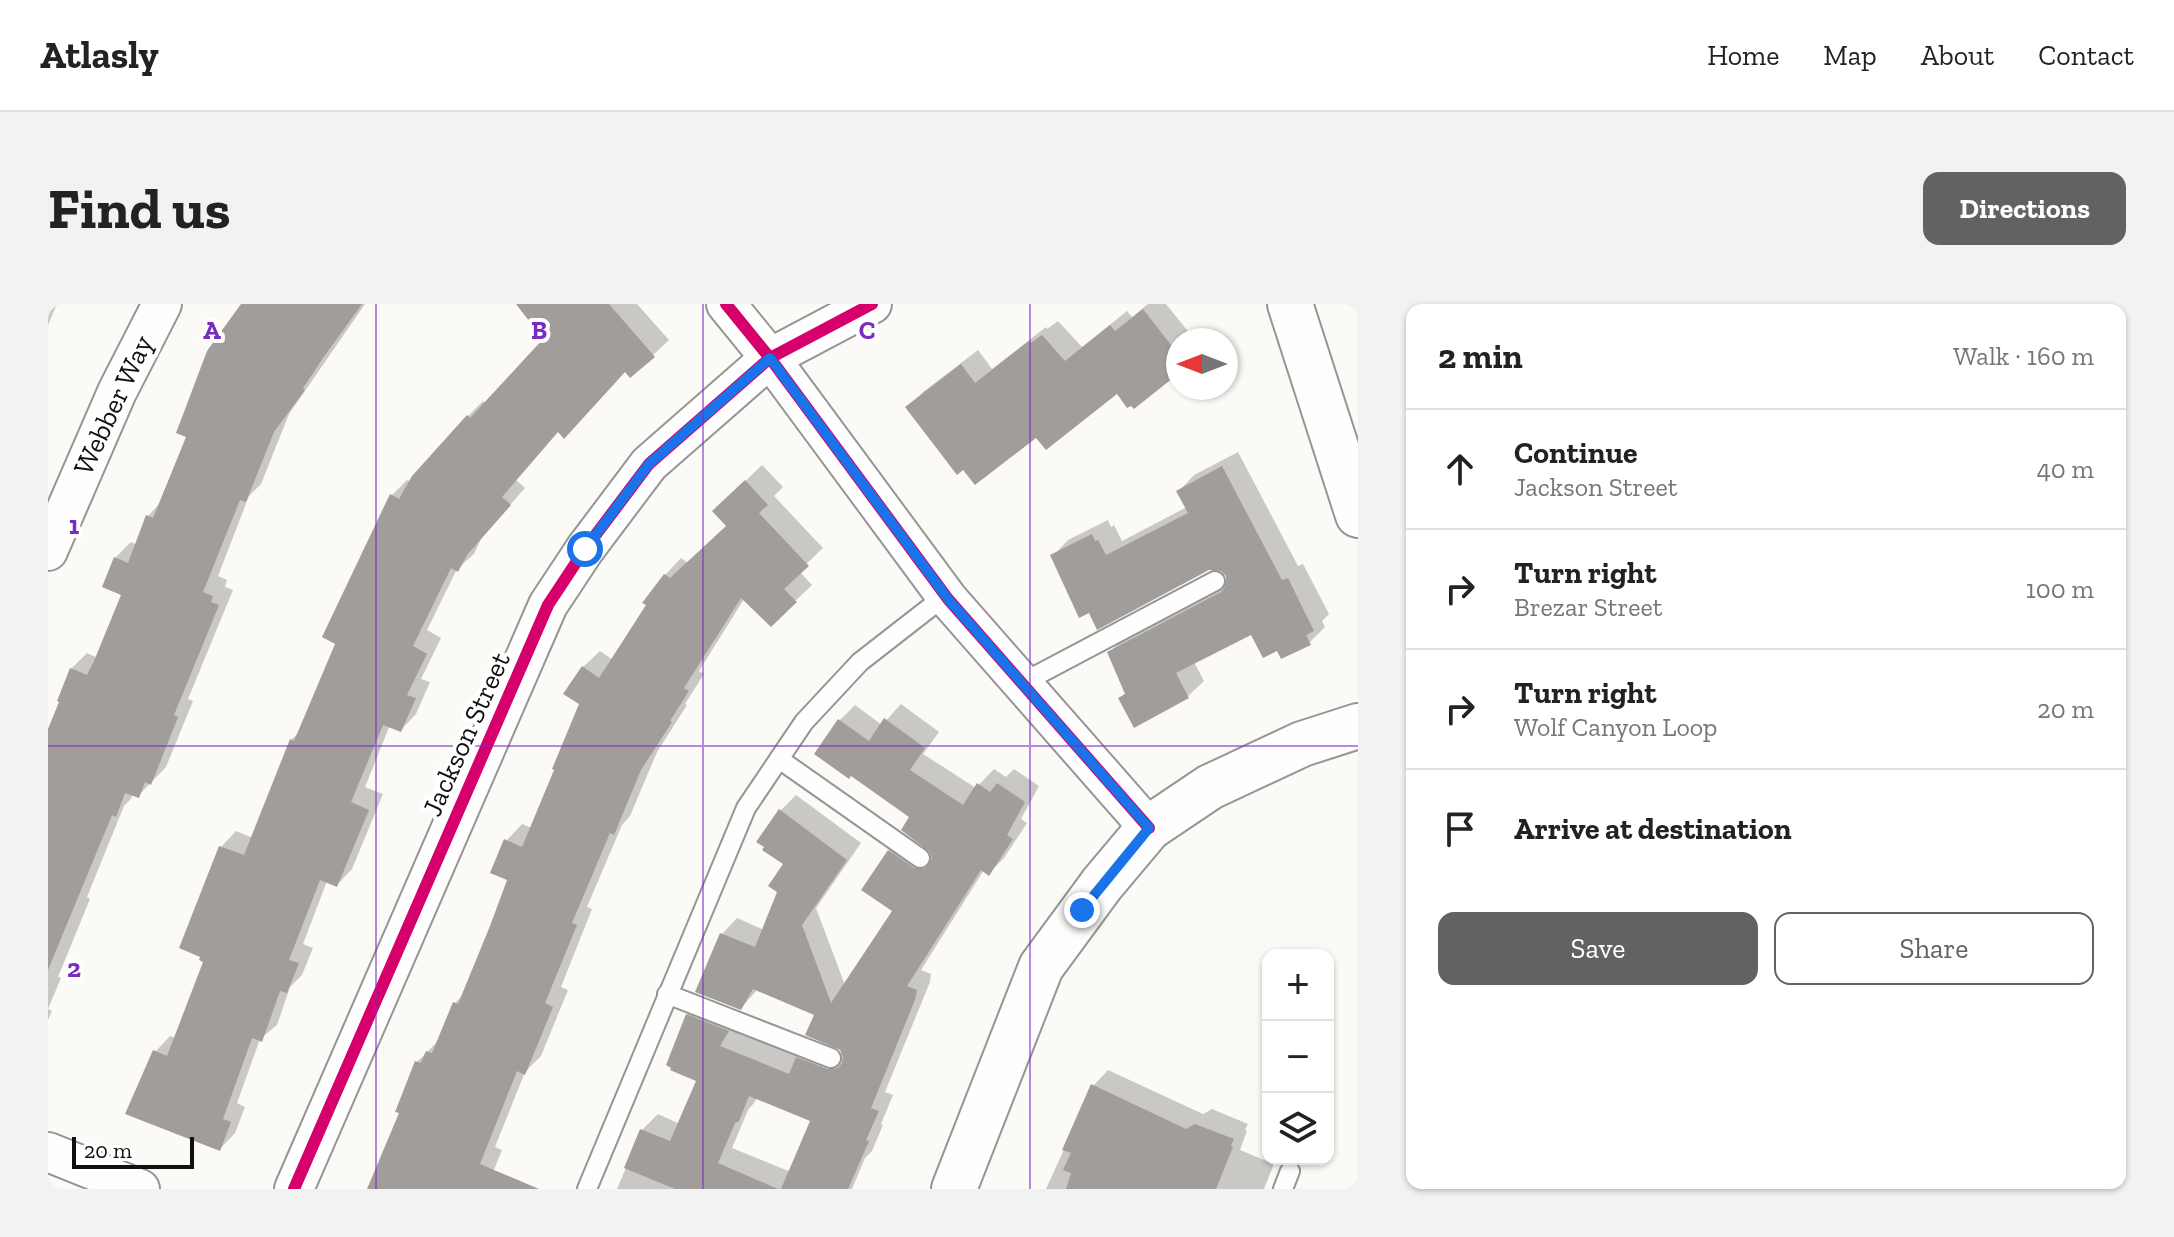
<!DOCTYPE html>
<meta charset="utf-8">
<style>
body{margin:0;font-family:"Zilla Slab",serif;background:#f2f2f2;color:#222}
.controls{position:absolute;right:24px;bottom:24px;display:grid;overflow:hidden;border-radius:16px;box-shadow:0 2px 6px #0004}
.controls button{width:72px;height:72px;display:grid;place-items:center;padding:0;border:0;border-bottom:2px solid #e0e0e0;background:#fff;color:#222;font:40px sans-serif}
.compass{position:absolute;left:1118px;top:24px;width:72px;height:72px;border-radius:50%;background:#fff;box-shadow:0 2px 6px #0004;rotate:270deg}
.scale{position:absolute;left:24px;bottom:20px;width:122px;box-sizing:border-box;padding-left:8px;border:4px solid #101010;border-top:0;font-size:22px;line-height:28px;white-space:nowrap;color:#101010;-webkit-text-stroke:6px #fff;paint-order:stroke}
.stop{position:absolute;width:24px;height:24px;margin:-18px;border:6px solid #1a73e8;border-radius:50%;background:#fff}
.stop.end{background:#1a73e8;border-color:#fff;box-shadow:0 2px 8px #0008}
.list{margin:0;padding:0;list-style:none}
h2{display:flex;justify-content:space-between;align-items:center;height:104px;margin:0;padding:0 32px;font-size:34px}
h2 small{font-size:26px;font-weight:400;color:#767676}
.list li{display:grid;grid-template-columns:52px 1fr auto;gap:24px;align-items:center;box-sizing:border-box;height:120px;padding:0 32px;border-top:2px solid #e0e0e0}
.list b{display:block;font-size:30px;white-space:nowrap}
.list p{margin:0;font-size:26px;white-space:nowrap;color:#767676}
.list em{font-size:26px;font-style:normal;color:#767676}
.actions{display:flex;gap:16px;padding:24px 32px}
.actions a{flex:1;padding:18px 0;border:2px solid #636260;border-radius:16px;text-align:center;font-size:28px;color:#636260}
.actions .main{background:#636260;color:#fff}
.icon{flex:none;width:44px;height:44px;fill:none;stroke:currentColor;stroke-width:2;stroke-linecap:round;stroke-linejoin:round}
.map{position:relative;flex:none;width:1310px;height:885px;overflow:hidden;border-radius:16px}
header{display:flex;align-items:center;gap:48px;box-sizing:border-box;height:112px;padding:0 40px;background:#fff;border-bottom:2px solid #e0e0e0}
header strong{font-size:38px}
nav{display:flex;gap:44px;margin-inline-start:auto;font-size:28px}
.intro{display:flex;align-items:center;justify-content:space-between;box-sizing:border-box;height:192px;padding:0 48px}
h1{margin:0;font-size:56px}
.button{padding:20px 36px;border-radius:16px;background:#636260;color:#fff;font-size:28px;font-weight:700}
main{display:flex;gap:48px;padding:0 48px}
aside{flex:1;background:#fff;border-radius:16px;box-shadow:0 2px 6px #0004}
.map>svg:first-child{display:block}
.shadow{fill:#0003;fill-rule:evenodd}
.building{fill:#a09d9b}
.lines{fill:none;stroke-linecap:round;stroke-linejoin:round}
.service-casing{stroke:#969594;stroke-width:22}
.minor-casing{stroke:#969594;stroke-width:42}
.tertiary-casing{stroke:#969594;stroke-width:48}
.service{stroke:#fffefe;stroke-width:18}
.minor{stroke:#fffefe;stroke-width:38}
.tertiary{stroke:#fffefe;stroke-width:44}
.cycleway-casing{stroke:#fff;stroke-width:17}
.cycleway{stroke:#d6006c;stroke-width:12}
.route{stroke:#1a73e8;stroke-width:10}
.grid{fill:none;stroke:#7b2cbf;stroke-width:2;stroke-opacity:0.55}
.labels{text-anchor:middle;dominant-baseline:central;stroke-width:8;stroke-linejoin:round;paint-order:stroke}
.street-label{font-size:28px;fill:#101010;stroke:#fff}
.grid-label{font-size:26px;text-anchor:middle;font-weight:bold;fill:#7b2cbf;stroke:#fff;stroke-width:8;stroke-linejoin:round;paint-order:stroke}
</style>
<header>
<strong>Atlasly</strong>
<nav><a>Home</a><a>Map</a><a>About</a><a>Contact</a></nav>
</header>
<div class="intro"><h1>Find us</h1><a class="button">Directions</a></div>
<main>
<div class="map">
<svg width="1310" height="885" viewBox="0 0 1310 885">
<rect width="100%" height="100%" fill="#fcfaf6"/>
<g class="shadow">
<polygon points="0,0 9,0 0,21"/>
<polygon points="218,0 317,0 241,110 213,180 201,192 170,272 179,276 177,283 185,286 140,395 145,397 118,463 90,492 85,489 83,495 76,502 39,593 42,595 10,673 13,674 0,705 4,707 0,716 0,430 23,365 39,349 50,354 76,290 67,254 83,238 89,241 100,212 114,197"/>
<polygon points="511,0 589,0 621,36 605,51 577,66 511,126 468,176 477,184 434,233 426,250 409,265 379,326 393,334 373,375 382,378 368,410 353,426 342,421 317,483 335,490 304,565 289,581 279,577 255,640 265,644 254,671 242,683 229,721 212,735 189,799 197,803 187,829 172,845 107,748 122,732 128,734 158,656 173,543 188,527 205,534 243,436 253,426 290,339 344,191 359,176 363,178 420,112 435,97 438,100 498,36"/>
<polygon points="1100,0 1118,0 1147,36 1130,36 1130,68 1069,87 988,131 860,104 875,88 930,46 944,65 998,23 999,25 1010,17 1034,43 1079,7 1084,13"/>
<polygon points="1190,148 1250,262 1255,260 1281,310 1274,317 1277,323 1261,339 1230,344 1204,329 1146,358 1156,377 1140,392 1072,394 1079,388 1062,348 1077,332 1180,278 1180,271 1174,265 1005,252 1020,236 1060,216 1063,223 1066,221 1074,237 1139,203 1131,187 1146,171"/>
<polygon points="714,161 735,183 726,192 775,244 751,267 764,281 723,320 696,295 651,367 656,370 637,400 639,401 609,448 582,512 574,521 539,603 544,605 513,683 520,686 493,752 477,768 447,843 454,846 441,878 443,885 321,885 353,808 369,758 391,736 407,699 418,688 461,575 458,537 474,520 484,524 533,399 535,363 552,347 565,356 617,271 633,254 640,259 680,221 683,191"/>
<path d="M 853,400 L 891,428 L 875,450 L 928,484 L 946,465 L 958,473 L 966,465 L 991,482 L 973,515 L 979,519 L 956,554 L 941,569 L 936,566 L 873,666 L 883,670 L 882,678 L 837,788 L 845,791 L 833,820 L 835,821 L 824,847 L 817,854 L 804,885 L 569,885 L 594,826 L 610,810 L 632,820 L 650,776 L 639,711 L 655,696 L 695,711 L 686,726 L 752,752 L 765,739 L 796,751 L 768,710 L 710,685 L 693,704 L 674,630 L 689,614 L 716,626 L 732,588 L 738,560 L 732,507 L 748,491 L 813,539 L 768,604 L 797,681 L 846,606 L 841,547 L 857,532 L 874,544 L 876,541 L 864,512 L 791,417 L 807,401 L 834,421 ZM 709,793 L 765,816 L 743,868 L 684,844 L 700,806 L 706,799 Z"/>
<polygon points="1060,766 1155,810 1164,805 1200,820 1197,826 1199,827 1192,846 1226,860 1216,885 998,885 1045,782"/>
</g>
<g class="building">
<polygon points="193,0 314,0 275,54 255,84 257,86 226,128 198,198 192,196 155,288 165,292 163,298 171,301 126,411 130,413 103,481 97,478 91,494 77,489 68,513 64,511 0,666 0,425 11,398 9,397 22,364 39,371 46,357 73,291 54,283 66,253 80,259 98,211 105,214 138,133 128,129 159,47"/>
<polygon points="468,0 561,0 607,53 582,74 577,68 516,135 510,128 454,193 463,201 419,251 410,268 403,264 365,342 379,350 359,391 368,394 353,428 335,421 303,498 321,506 289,583 272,576 241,656 251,659 239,689 232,687 214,738 204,734 175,815 183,818 172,847 77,810 105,746 119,752 155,658 151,656 152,653 131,644 171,542 196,551 242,435 246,437 287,340 274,333 342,190 351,195 364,172 419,111 422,114 495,35"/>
<polygon points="1095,5 1130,50 1130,70 1086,105 1083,102 1079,104 1069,90 998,146 988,134 927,181 915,166 909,171 857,103 913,60 927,79 981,37 983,39 994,31 1017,57 1062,21 1067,27"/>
<polygon points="1174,162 1234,276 1240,274 1266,327 1258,331 1263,341 1233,355 1229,347 1215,354 1203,331 1128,369 1141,394 1086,424 1070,394 1077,390 1059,348 1173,288 1177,283 1178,272 1173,267 1161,266 1049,326 1041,309 1031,314 1002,251 1044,230 1047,237 1050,236 1058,251 1140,209 1128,187"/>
<polygon points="697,176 720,201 711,209 761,262 736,285 749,298 723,323 693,294 636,384 641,387 622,417 624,418 593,466 566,531 562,529 524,619 529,621 497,699 505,703 477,771 469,767 432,860 491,885 319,885 351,809 347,808 367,757 373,759 378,747 384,749 405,698 410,700 442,622 459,576 442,569 456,535 474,543 506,466 504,465 531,400 515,390 534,362 551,374 598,301 594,299 616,270 622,274 678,222 664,207"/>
<polygon points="836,414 877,444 862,466 915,501 929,479 942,488 949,479 977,498 959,531 965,535 941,572 933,566 859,682 869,686 867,696 823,804 831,807 818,836 821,837 800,885 733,885 762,817 701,792 691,817 687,819 670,859 730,885 627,885 576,864 592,825 622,837 648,777 622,766 623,764 618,761 638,710 681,727 672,742 741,770 748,753 779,765 790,764 794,759 795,753 792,746 757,731 766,711 705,685 693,706 647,688 672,629 707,643 729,588 720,582 735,560 714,546 716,543 708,538 731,505 799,556 754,621 783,699 844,607 813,586 840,546 866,564 876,565 881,561 884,554 882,548 853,526 861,513 803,472 801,475 766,450 790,415 821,437"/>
<polygon points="1043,780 1138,825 1147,820 1186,835 1183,842 1185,843 1168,885 1018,885 1023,869 1015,866 1023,849 1014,846"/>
</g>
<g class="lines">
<defs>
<g id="service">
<polyline points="974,379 1167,277"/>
<polyline points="731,455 872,554"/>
<polyline points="619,690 783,754"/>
<polyline points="539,885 698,504 756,418 812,358 898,291"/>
<polyline points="1235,885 1242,867"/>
</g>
<g id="minor">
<polyline points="678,0 722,54 900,295 1101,524"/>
<polyline points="0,247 69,88 114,0"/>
<polyline points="0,848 92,885"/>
<polyline points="246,885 500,301 537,245 601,160 722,54 824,0"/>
</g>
<g id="tertiary">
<polyline points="1242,0 1310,211"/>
<polyline points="906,885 993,663 1054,580 1101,524 1162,483 1254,440 1310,422"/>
</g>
</defs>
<use href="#service" class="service-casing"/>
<use href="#minor" class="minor-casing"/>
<use href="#tertiary" class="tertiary-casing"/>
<use href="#service" class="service"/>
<use href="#minor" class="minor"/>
<use href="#tertiary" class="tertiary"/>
<defs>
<g id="cycleway">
<polyline points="678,0 722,54 900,295 1101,524"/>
<polyline points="246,885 500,301 537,245 601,160 722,54 824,0"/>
</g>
</defs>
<use href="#cycleway" class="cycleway-casing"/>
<use href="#cycleway" class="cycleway"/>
</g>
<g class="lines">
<polyline class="route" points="537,245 601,160 722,54 900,295 1101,524 1034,606"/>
</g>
<path class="grid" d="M 328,0 L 328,885M 655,0 L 655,885M 982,0 L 982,885M 0,442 L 1310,442"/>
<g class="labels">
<g class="street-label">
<text transform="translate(65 101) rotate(-65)">Webber Way</text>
<text transform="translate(418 430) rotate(-66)">Jackson Street</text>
</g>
</g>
<g class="grid-label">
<text x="164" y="35">A</text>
<text x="491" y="35">B</text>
<text x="819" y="35">C</text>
<text x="26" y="230">1</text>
<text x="26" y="673">2</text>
</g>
</svg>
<div class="controls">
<button>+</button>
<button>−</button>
<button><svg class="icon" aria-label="layers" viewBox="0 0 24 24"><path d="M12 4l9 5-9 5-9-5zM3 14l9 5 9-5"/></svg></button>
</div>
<svg class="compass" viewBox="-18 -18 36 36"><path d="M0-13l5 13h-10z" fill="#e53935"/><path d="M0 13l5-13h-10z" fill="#767676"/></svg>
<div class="scale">20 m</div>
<div class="stop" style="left:537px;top:245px"></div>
<div class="stop end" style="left:1034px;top:606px"></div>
</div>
<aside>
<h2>2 min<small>Walk · 160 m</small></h2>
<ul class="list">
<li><svg class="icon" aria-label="ahead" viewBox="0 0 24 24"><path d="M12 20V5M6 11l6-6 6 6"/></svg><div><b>Continue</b><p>Jackson Street</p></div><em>40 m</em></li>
<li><svg class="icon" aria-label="right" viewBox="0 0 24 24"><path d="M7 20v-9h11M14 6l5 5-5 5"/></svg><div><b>Turn right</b><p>Brezar Street</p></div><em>100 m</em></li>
<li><svg class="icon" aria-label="right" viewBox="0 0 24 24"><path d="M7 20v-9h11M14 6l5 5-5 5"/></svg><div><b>Turn right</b><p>Wolf Canyon Loop</p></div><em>20 m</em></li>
<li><svg class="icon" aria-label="arrive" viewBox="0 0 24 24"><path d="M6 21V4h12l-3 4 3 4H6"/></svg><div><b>Arrive at destination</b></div></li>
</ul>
<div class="actions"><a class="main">Save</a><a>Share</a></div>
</aside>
</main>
